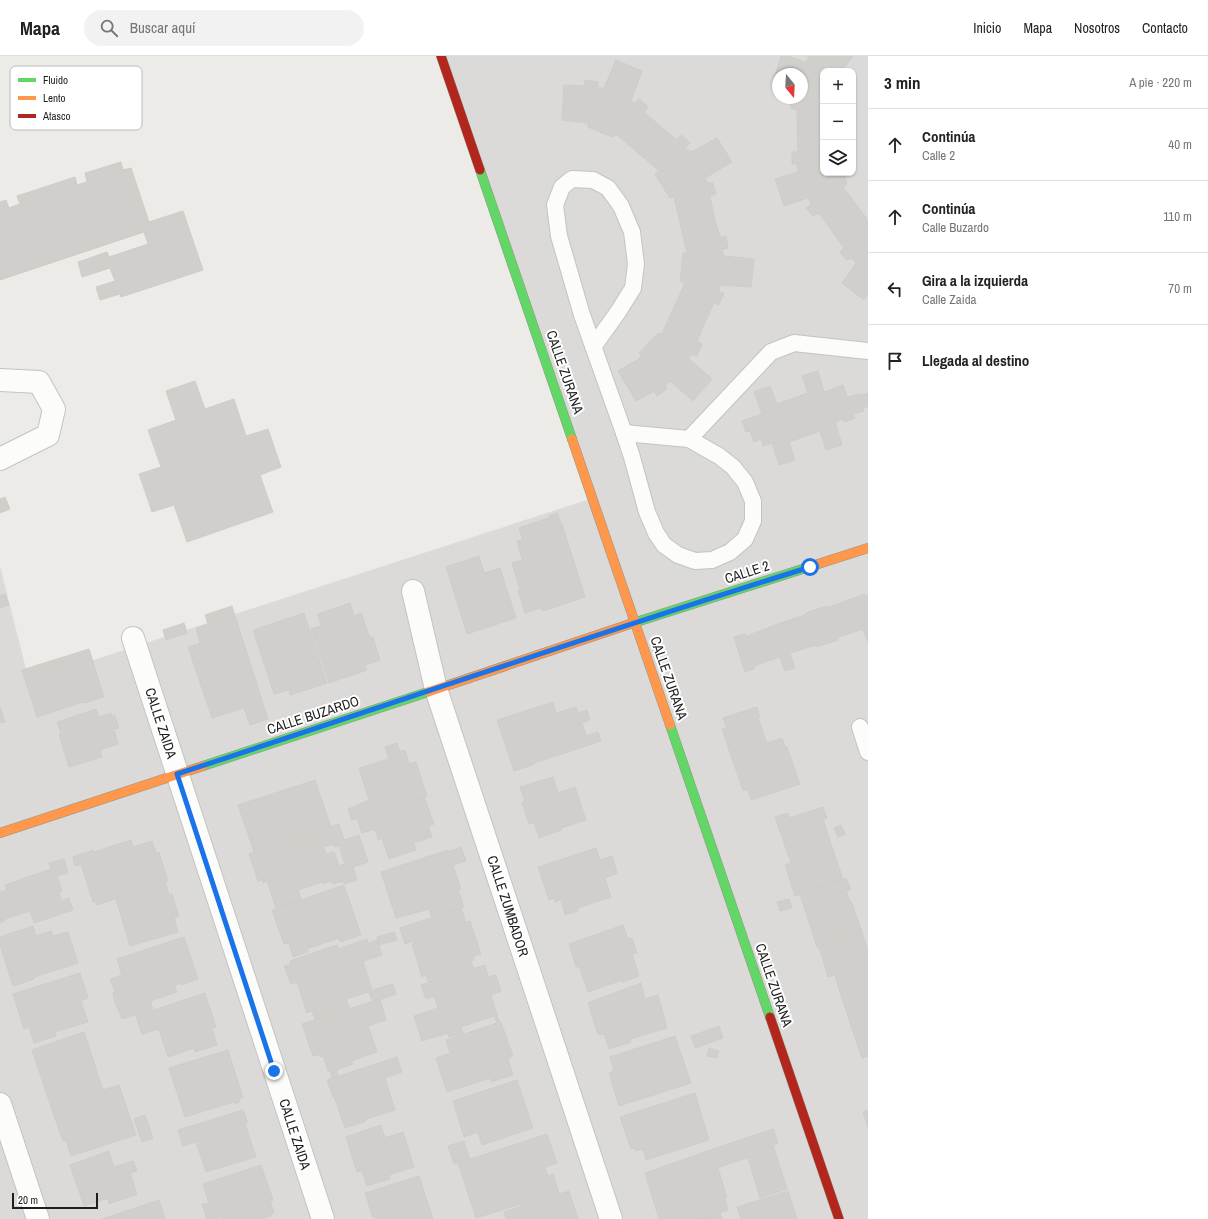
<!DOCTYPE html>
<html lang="es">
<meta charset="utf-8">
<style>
body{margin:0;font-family:"Archivo Narrow",sans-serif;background:#f2f2f2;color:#222}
.controls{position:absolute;right:12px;top:12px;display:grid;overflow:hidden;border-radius:8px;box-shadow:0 1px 3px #0004}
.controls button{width:36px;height:36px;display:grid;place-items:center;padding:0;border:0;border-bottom:1px solid #e0e0e0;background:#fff;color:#222;font:20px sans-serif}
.compass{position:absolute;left:772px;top:12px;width:36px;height:36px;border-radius:50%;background:#fff;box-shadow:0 1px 3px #0004;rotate:162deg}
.scale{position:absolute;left:12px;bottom:10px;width:86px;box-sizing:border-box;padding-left:4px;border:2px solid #1e1e1e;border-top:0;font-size:11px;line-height:14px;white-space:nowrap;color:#1e1e1e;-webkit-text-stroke:3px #fff;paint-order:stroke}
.stop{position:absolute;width:12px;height:12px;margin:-9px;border:3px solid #1a73e8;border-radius:50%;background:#fff}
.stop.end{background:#1a73e8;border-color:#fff;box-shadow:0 1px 4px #0008}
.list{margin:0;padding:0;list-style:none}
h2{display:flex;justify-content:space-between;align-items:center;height:52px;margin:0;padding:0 16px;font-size:17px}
h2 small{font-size:13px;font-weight:400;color:#767676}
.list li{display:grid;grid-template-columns:26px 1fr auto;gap:12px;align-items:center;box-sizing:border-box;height:72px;padding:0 16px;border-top:1px solid #e0e0e0}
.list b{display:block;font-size:15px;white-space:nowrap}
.list p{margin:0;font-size:13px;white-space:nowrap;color:#767676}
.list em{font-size:13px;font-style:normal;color:#767676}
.icon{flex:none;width:22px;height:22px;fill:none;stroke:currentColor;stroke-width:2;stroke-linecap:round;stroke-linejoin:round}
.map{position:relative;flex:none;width:868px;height:1163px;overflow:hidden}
header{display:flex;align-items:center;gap:24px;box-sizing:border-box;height:56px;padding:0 20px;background:#fff;border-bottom:1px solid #e0e0e0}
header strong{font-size:19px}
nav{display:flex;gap:22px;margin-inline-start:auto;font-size:14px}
.search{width:280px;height:36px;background:#f2f2f2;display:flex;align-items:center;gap:10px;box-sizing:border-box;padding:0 14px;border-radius:22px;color:#767676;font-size:15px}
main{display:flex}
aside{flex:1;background:#fff}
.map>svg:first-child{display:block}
.residential{fill:#dbdad8;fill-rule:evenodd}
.building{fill:#d1cfcc;stroke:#cfcdc8;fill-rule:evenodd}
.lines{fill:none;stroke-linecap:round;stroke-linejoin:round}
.lane-casing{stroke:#c3c3c1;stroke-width:18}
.street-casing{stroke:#c3c3c1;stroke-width:24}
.fast-casing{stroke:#929580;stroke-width:10}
.slow-casing{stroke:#929580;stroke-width:10}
.jam-casing{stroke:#929580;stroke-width:10}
.lane{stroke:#fcfcfb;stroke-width:16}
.street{stroke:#fcfcfb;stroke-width:22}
.fast{stroke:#63d668;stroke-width:9}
.slow{stroke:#ff974d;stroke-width:9}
.jam{stroke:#b3261e;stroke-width:9}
.route{stroke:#1a73e8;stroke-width:5}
.labels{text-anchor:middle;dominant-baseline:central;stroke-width:4;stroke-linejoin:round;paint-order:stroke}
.street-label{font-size:14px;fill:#1e1e1e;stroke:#fff}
.key{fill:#fff;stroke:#bcbcbc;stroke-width:1}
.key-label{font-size:11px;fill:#1e1e1e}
</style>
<header>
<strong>Mapa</strong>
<div class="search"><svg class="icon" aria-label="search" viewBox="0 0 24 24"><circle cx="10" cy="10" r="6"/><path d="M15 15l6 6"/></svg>Buscar aquí</div>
<nav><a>Inicio</a><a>Mapa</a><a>Nosotros</a><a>Contacto</a></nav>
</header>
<main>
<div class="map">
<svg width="868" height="1163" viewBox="0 0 868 1163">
<rect width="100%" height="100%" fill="#ecebe7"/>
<path class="residential" d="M 445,0 L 868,0 L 868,1163 L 0,1163 L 0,510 L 29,625 L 593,442 ZM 823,15 L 853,15 L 853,117 L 823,117 ZM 778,18 L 802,18 L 802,42 L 778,42 Z"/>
<g class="building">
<polygon points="781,0 788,0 805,6 809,2 807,0 853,0 842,15 823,15 823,117 843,117 847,128 843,131 868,164 868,239 864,244 842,227 856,207 852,202 846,204 840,196 844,192 819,157 813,160 806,152 811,148 808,142 784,150 775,123 798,116 797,108 792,108 792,96 798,96 797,53 791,53 790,42 802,42 802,18 778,18 778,28 773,27"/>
<polygon points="616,4 642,15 631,45 635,47 639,43 648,51 644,56 660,70 677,84 681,79 690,87 685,92 691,96 717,82 732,106 705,122 708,127 713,127 716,138 710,140 714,161 720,181 726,180 728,192 722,194 724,200 754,203 751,231 721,229 718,235 724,237 719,249 714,247 705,266 697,286 702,288 697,300 691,298 689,303 712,323 693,345 670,325 665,329 667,333 657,340 654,335 636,345 618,315 642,301 639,297 658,277 662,278 685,227 680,225 683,197 687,197 674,141 670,142 655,118 659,115 616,78 612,81 588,71 588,67 562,64 564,29 584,30 585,24 598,26 598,32 604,32"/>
<polygon points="121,106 123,114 131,112 149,166 183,155 203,214 121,241 120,238 100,244 96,231 115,225 110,212 82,221 78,206 107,196 109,201 148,188 144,176 0,224 0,146 6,144 9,152 20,148 17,140 75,121 77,129 87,126 85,117"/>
<polygon points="818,315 824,336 843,329 847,341 859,338 859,340 868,337 868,350 863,352 864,355 853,358 855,362 844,366 843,363 835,366 842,389 826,394 820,375 789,386 795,404 779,409 772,387 763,390 761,383 754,386 750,375 746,376 742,365 762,358 754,336 770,330 777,348 808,337 802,320"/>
<polygon points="195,325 205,353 234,343 246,380 268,373 281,411 260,419 273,456 187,486 174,449 152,456 139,418 161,411 148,374 176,364 166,335"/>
<polygon points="5,441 10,453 0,457 0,443"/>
<polygon points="557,457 561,467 552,470 549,460"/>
<polygon points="548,462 551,472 562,468 585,541 543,555 541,552 525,557 518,534 520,533 512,507 522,504 517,485 522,484 522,482 519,472"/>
<polygon points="479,500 484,517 500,512 516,562 467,578 446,511"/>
<polygon points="5,538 9,549 0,552 0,540"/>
<polygon points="865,538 865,540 868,539 868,587 863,573 838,581 838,584 816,591 815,589 790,597 795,612 785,615 780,601 756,609 754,613 745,616 734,581 744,578 747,580 783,566 805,559 806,557 826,550 829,551"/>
<polygon points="350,547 354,560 361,557 370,582 373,581 380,604 365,609 367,614 329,627 311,573 321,570 318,558"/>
<polygon points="232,550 268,663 250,669 244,652 212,662 188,591 200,587 196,572 208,568 205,559"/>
<polygon points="304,557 327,627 290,639 289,634 274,638 253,574"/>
<polygon points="184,567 187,577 166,584 163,574"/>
<polygon points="89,593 104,641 84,647 83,646 37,661 22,614"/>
<polygon points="553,646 556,657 576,651 578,657 587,654 590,664 582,667 586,680 598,676 601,685 534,707 535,708 514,715 497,664"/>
<polygon points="0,651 5,666 0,667"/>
<polygon points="757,651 760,661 758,662 767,687 782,682 785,691 787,691 800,728 751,744 747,733 743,735 722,673 727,672 723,662"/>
<polygon points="96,653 99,661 111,657 112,660 115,660 119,672 114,673 118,688 100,694 102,701 69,711 59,679 61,678 57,666"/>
<polygon points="397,687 400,696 405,694 409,708 416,706 427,740 352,764 348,753 369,744 359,712 389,703 385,691"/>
<polygon points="553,721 558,737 575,731 586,764 561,772 561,774 539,782 534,767 529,768 522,746 525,745 520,731"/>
<polygon points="315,724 331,771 254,796 238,749"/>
<polygon points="424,741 434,768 428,770 432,781 414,787 416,794 389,803 382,782 378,784 375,773 362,777 357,762"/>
<polygon points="823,751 827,762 823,763 833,794 791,807 775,761 788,757 789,762"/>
<path d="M 339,768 L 344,784 L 359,779 L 368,806 L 353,811 L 357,824 L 345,828 L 343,825 L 333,828 L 331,825 L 322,828 L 322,826 L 298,834 L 301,844 L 276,852 L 267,825 L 263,827 L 262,824 L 258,825 L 249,798 ZM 334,788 L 335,791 L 339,790 L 345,808 L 339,810 L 334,796 L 326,798 L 323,791 Z"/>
<polygon points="841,769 845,778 838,781 834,772"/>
<polygon points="131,784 133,791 152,785 156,797 159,796 168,825 97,849 95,845 93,846 81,808 75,810 73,801 93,794 94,796"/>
<polygon points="461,791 466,805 453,809 461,833 458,834 464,851 432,862 429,853 396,862 381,816 448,794 448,796"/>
<polygon points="596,792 600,804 612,800 617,817 605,822 611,841 578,852 578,855 565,859 561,844 555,846 555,842 549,844 538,811"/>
<polygon points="833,794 843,823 795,840 785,809"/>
<polygon points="64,803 68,817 57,820 62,835 59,836 61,845 69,842 73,854 34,867 30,855 5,863 5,865 0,867 0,836 7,834 5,829 51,813 49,807"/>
<polygon points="846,822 851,834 846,835 850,846 851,845 862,876 817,891 800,838"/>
<polygon points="165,826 169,839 172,838 179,860 174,862 178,876 130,890 116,843"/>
<polygon points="344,829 361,879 340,886 339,882 307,893 308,896 293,901 289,887 284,888 272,854"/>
<polygon points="789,843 792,852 780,855 777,846"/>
<polygon points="461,852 466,866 470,865 481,898 473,900 474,904 471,905 474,913 429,927 426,919 422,921 412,888 414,888 413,885 405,888 400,872"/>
<polygon points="623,869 628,883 632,882 637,897 632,898 639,920 623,926 622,924 588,936 579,910 576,911 569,888"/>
<polygon points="33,870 36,880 51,875 53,880 68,876 78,907 34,921 34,923 13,930 0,889 0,881"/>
<polygon points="394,876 397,884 379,889 377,881"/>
<polygon points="862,876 868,895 868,919 838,930 835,919 828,921 819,891"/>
<polygon points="184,881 198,923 181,929 181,927 174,929 177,936 150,945 153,953 122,963 115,946 113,937 115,936 110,923 122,919 117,903"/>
<polygon points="367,883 368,887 377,884 382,899 363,905 372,934 393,928 396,938 373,946 369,936 346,943 350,953 315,963 312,955 307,957 297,926 291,928 284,910 291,908 290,905 337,889 338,893"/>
<polygon points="485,909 488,921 496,919 501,935 491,939 497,959 461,971 463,977 449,981 448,977 422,985 414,960 438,952 434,940 426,943 421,929"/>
<polygon points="80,917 88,942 81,945 88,966 55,976 56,980 34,987 29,971 24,973 13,938"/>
<polygon points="868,919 868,964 851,970 838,930"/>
<polygon points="641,927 645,943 658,939 667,972 630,983 631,986 609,993 604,978 598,979 588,947"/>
<polygon points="205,937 216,971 212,973 217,989 195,996 194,992 168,1001 159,973 142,978 136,960"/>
<polygon points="380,943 386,964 368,970 377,996 351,1005 353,1008 336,1014 339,1021 332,1022 330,1014 328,1015 323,1000 320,1001 319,998 313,1000 302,968"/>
<polygon points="497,959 500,967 501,966 513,1000 508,1002 513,1019 491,1026 490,1022 447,1036 436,1002 450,997 446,984 497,967 494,960"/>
<polygon points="868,964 868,1002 867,1000 862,1002 851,970"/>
<polygon points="719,970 723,982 695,992 691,980"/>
<polygon points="84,976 103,1034 51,1051 32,994"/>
<polygon points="675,980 691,1027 619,1050 609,1017 614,1015 610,1001"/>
<polygon points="709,992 719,995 717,1002 707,1000"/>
<polygon points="228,994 243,1042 239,1043 240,1046 234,1048 234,1046 185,1061 169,1012"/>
<polygon points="397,1001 402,1016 385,1022 395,1054 366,1063 366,1065 345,1072 334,1040 333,1041 327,1024"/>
<polygon points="517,1024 533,1072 482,1089 478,1076 464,1081 453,1045"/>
<polygon points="119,1029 136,1079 71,1100 66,1084 63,1085 51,1051"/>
<polygon points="695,1037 709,1084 646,1104 643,1093 636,1095 635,1092 631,1093 620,1061"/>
<polygon points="243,1054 248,1067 245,1067 256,1101 206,1116 196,1086 183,1090 178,1074"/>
<polygon points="868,1054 868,1071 863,1056"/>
<polygon points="145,1059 153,1082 142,1086 134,1063"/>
<polygon points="381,1069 385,1082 403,1076 414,1111 389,1119 390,1123 367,1130 362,1115 357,1116 346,1081"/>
<polygon points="773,1073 778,1087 773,1089 787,1133 760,1142 748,1102 728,1108 722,1090"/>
<polygon points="547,1078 557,1107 545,1111 548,1120 553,1118 559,1138 522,1150 521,1148 476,1162 458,1107"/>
<polygon points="464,1085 470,1103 454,1108 448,1090"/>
<polygon points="722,1090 728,1108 718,1112 727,1142 725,1143 728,1154 699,1163 659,1163 645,1117"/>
<polygon points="109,1095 114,1111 133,1105 137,1115 130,1117 137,1138 109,1148 108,1142 84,1150 70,1109"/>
<polygon points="261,1109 273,1144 270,1145 274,1157 270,1158 271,1160 262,1163 222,1163 221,1161 215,1163 207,1163 202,1148 209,1147 203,1128"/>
<polygon points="419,1120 433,1163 377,1163 376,1161 373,1162 365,1137"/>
<polygon points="569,1135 578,1163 506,1163 504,1156"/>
<polygon points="788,1135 797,1163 741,1163 737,1151"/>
<polygon points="159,1144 165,1163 102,1163"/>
<polygon points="720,1157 722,1163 701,1163"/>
</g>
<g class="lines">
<defs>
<g id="lane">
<polyline points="593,291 618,256 633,232 636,208 632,176 621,150 608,132 593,124 572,123 562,131 555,149 559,180 582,259 624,377 632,401 647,456 656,477 664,489 678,499 695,505 712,504 730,496 745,483 753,465 753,445 745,426 733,411 719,400 689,383"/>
<polyline points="624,377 689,383 771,296 794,287 868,295"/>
<polyline points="860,671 868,696"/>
</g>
<g id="street">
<polyline points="0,324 39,326 54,353 48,379 0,403"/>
<polyline points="413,535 436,633 611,1163"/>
<polyline points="133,582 323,1163"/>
<polyline points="0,1048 38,1163"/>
</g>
<g id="fast">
<polyline points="480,114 572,383"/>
<polyline points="630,568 815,509"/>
<polyline points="670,669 770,961"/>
<polyline points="203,710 428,636"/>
</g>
<g id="slow">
<polyline points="572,383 670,669"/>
<polyline points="815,509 868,492"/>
<polyline points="428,636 630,568"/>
<polyline points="0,777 203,710"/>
</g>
<g id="jam">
<polyline points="441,0 480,114"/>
<polyline points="770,961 839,1163"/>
</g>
</defs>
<use href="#lane" class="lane-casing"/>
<use href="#street" class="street-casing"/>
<use href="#fast" class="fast-casing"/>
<use href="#slow" class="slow-casing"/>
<use href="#jam" class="jam-casing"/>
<use href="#lane" class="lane"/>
<use href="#street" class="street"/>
<use href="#fast" class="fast"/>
<use href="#slow" class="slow"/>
<use href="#jam" class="jam"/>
</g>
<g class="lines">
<path class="route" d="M 274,1015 L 177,718 C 388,649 598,577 810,511"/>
</g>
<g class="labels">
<g class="street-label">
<text transform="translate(565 316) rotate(71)">CALLE ZURANA</text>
<text transform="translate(747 516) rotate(-18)">CALLE 2</text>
<text transform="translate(669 622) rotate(71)">CALLE ZURANA</text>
<text transform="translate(313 659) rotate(-18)">CALLE BUZARDO</text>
<text transform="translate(161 667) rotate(72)">CALLE ZAIDA</text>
<text transform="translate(508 850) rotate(72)">CALLE ZUMBADOR</text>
<text transform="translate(774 929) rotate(71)">CALLE ZURANA</text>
<text transform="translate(295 1078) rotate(72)">CALLE ZAIDA</text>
</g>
</g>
<rect x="10" y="10" width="132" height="64" rx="6" class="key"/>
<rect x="18" y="22" width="18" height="4" fill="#63d668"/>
<rect x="18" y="40" width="18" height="4" fill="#ff974d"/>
<rect x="18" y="58" width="18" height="4" fill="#b3261e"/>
<g class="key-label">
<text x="43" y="28">Fluido</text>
<text x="43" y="46">Lento</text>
<text x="43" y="64">Atasco</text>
</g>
</svg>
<div class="controls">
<button>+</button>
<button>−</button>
<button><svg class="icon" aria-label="layers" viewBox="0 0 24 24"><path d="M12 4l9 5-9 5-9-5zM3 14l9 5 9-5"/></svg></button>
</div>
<svg class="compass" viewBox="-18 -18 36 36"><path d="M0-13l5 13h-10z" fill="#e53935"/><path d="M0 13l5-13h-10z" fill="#767676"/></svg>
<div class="scale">20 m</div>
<div class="stop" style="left:810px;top:511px"></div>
<div class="stop end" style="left:274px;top:1015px"></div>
</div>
<aside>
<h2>3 min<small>A pie · 220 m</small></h2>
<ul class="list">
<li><svg class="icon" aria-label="ahead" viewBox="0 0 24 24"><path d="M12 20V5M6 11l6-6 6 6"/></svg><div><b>Continúa</b><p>Calle 2</p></div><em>40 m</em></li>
<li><svg class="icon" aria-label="ahead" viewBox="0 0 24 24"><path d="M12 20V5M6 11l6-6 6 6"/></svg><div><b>Continúa</b><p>Calle Buzardo</p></div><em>110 m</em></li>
<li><svg class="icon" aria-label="left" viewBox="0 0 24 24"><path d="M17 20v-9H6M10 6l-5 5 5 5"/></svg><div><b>Gira a la izquierda</b><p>Calle Zaida</p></div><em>70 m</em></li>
<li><svg class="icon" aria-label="arrive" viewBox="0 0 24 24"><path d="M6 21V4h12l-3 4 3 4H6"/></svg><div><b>Llegada al destino</b></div></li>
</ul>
</aside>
</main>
